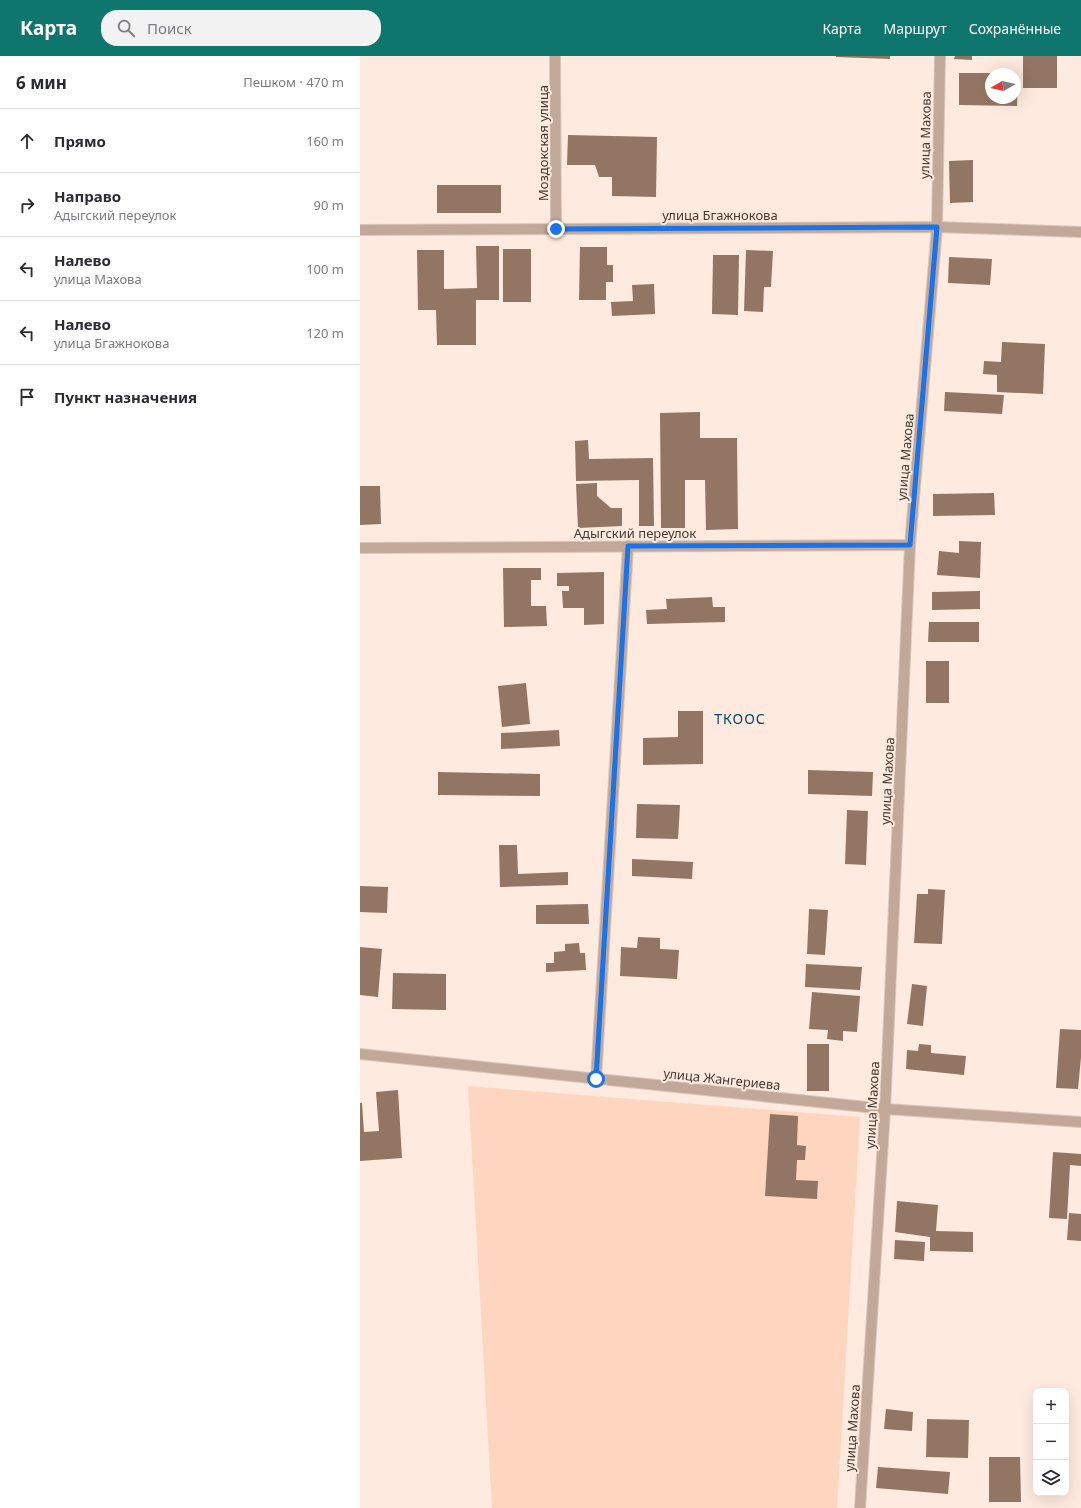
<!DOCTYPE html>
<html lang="ru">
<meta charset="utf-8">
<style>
body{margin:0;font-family:"Noto Sans",sans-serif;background:#f2f2f3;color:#2b2b33}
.controls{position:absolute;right:12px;bottom:12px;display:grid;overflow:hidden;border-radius:8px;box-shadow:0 4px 16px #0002}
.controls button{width:36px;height:36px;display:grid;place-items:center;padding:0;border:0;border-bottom:1px solid #e1e1e2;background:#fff;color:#2b2b33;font:20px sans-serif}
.compass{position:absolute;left:625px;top:12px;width:36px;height:36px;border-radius:50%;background:#fff;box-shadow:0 4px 16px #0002;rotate:261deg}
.stop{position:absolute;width:12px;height:12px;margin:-9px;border:3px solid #1a73e8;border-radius:50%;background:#fff}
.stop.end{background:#1a73e8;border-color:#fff;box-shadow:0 1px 4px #0008}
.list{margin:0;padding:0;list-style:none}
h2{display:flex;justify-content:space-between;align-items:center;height:52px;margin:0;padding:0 16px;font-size:17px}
h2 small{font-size:13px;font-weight:400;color:#7c7c81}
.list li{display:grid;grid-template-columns:26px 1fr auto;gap:12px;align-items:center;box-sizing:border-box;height:64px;padding:0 16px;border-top:1px solid #e1e1e2}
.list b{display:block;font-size:15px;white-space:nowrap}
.list p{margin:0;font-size:13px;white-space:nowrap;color:#7c7c81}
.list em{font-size:13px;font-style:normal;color:#7c7c81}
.icon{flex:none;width:22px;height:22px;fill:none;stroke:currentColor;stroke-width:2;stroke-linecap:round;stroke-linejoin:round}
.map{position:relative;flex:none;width:721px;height:1452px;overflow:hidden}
header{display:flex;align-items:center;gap:24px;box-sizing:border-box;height:56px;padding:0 20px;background:#0f766e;color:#fff}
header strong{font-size:19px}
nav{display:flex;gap:22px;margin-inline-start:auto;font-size:14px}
.search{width:280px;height:36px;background:#f2f2f3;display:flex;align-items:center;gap:10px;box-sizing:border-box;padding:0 14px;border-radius:16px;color:#7c7c81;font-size:15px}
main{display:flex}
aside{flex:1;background:#fff}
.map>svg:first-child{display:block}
.green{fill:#fed6bf}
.building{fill:#937563}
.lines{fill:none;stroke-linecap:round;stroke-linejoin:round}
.minor-casing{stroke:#d9c7bc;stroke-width:12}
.minor{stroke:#c1a899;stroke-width:10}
.route{stroke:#1a73e8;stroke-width:5}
.labels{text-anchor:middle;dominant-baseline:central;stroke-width:4;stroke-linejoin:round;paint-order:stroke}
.street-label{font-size:13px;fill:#473a32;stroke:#feeade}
.neighbourhood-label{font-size:14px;letter-spacing:1px;fill:#004b67;stroke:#feeade}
</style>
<header>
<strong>Карта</strong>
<div class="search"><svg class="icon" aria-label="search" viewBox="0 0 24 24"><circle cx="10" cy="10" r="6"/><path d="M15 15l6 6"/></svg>Поиск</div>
<nav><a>Карта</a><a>Маршрут</a><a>Сохранённые</a></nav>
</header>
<main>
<aside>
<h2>6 мин<small>Пешком · 470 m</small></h2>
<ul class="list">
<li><svg class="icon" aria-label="ahead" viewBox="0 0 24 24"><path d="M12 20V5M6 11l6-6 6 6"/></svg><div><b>Прямо</b></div><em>160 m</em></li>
<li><svg class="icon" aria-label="right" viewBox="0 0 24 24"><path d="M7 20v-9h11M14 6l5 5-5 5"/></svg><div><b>Направо</b><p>Адыгский переулок</p></div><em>90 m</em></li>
<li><svg class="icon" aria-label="left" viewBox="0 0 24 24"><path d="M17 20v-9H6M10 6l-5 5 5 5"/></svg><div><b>Налево</b><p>улица Махова</p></div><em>100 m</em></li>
<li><svg class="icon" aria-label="left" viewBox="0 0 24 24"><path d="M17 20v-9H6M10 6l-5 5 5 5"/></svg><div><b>Налево</b><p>улица Бгажнокова</p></div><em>120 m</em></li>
<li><svg class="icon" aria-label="arrive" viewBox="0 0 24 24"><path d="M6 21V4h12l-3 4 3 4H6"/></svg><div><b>Пункт назначения</b></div></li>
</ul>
</aside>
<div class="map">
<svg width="721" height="1452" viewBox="0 0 721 1452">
<rect width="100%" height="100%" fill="#feeade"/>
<polygon class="green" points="108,1030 500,1061 477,1452 132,1452"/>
<g class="building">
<polygon points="476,0 530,0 530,3 476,1"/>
<polygon points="595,0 612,0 612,4 594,3"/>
<rect x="663" y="0" width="34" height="32"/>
<polygon points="599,17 631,17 631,42 655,42 655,23 658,23 657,50 599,49"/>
<polygon points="208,79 297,81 296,141 252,140 252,121 239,121 235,109 207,109"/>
<polygon points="613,104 613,146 590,147 589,105"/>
<rect x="77" y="129" width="64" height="28"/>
<polygon points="116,190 139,190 139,244 116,244 116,289 77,289 76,254 58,254 57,194 84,194 84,233 117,232"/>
<polygon points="220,191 247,191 247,209 253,209 253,226 246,226 246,244 219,244"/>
<rect x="143" y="193" width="28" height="53"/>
<polygon points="386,194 413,195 411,231 404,231 403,256 384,255"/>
<polygon points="353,199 379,199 378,259 352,258"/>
<polygon points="589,201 632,203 630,229 588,227"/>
<polygon points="294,228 295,258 252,260 251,246 273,245 272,229"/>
<polygon points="642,286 685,288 683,338 637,336 637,319 623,318 624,305 641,306"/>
<polygon points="585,336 644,339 642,358 584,355"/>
<polygon points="340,356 340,382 377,382 378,473 346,474 345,424 325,424 325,472 301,472 300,357"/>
<polygon points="228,384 229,403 293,402 294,470 279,470 279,424 216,425 215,385"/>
<polygon points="237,427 237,440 251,452 262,452 262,470 218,472 216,428"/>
<polygon points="0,430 20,430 21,468 0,469"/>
<polygon points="634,437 635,459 573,460 573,438"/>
<polygon points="599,485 621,486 620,522 577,519 579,495 599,497"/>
<polygon points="143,512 181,512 181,524 171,524 171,550 186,550 187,570 144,571"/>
<polygon points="244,516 244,568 224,569 224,552 203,552 202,535 209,535 209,530 197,530 197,517"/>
<polygon points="620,535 620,553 572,554 572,536"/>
<polygon points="352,541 353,551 365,551 365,566 287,568 286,554 307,553 306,543"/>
<polygon points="569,566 619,566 619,586 568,586"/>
<rect x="566" y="605" width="23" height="42"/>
<polygon points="166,627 170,668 142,671 138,630"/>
<polygon points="318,655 343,655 343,708 283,709 283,682 318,681"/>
<polygon points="199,674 200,690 141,693 141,677"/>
<polygon points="448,714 513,716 512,740 448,738"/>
<polygon points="78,716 180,718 180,740 78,739"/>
<polygon points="277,748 320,749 318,783 276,782"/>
<polygon points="487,754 508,755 506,809 485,808"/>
<polygon points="139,789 157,789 158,818 208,816 208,829 140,831"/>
<polygon points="272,803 333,806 332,823 272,820"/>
<polygon points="0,830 28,831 27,857 0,856"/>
<polygon points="568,833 585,834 582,888 554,887 557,838 568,838"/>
<polygon points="228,848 229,868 176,868 176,849"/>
<polygon points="449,853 468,854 465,899 447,898"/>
<polygon points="278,881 300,882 300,893 319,894 317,923 260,920 261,891 277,892"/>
<polygon points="219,887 220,897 225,897 226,914 186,916 186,907 194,907 194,896 205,895 205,888"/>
<polygon points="0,891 22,893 18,941 0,939"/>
<polygon points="446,908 502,911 500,934 445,931"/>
<polygon points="33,917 86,918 86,954 32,953"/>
<polygon points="552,928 567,930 563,970 547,968"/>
<polygon points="452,936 500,940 497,976 483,975 483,985 467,983 468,974 449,973"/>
<polygon points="700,973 721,974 721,1001 718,1033 696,1032"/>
<rect x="447" y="988" width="22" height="47"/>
<polygon points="559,988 571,989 571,997 606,1000 604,1019 546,1013 547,994 558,995"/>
<polygon points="38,1034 42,1102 0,1105 0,1047 2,1047 4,1076 19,1075 16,1036"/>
<polygon points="410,1058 438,1060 437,1089 446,1090 445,1104 437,1104 436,1124 458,1125 457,1143 405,1140"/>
<polygon points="693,1096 721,1098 721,1110 710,1109 707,1163 689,1162"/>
<polygon points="537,1145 578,1149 576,1175 613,1176 613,1196 570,1195 570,1181 535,1176"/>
<polygon points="709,1157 721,1158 721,1185 707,1184"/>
<polygon points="535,1184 565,1186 564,1205 534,1203"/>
<polygon points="526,1353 553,1356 552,1375 524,1373"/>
<polygon points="567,1363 609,1364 608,1402 566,1401"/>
<polygon points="629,1401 660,1401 661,1446 629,1446"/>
<polygon points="518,1411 590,1416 588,1438 516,1432"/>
</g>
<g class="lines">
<defs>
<g id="minor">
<polyline points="195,0 196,173"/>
<polyline points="0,174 577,171 721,176"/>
<polyline points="0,492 550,489"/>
<polyline points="0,998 525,1053 721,1066"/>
<polyline points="236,1023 268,490"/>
<polyline points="500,1452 525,1053 550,489 577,171 580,0"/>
</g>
</defs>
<use href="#minor" class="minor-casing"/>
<use href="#minor" class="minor"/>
</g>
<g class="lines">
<polyline class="route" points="196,173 577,171 550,489 268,490 236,1023"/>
</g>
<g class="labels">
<g class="street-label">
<text transform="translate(565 79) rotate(-89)">улица Махова</text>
<text transform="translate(183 87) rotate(-90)">Моздокская улица</text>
<text x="360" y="159">улица Бгажнокова</text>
<text transform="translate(545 401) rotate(-85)">улица Махова</text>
<text x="275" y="477">Адыгский переулок</text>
<text transform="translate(527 725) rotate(-87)">улица Махова</text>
<text transform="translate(362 1023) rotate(6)">улица Жангериева</text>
<text transform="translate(512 1049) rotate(-87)">улица Махова</text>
<text transform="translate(492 1372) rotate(-86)">улица Махова</text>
</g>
<g class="neighbourhood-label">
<text x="380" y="662">ТКООС</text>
</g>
</g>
</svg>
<div class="controls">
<button>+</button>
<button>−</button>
<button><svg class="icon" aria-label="layers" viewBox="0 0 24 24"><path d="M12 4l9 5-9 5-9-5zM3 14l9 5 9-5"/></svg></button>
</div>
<svg class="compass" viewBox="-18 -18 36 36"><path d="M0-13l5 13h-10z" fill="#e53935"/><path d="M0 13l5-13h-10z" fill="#7c7c81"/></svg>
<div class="stop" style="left:236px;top:1023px"></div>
<div class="stop end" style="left:196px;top:173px"></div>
</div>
</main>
